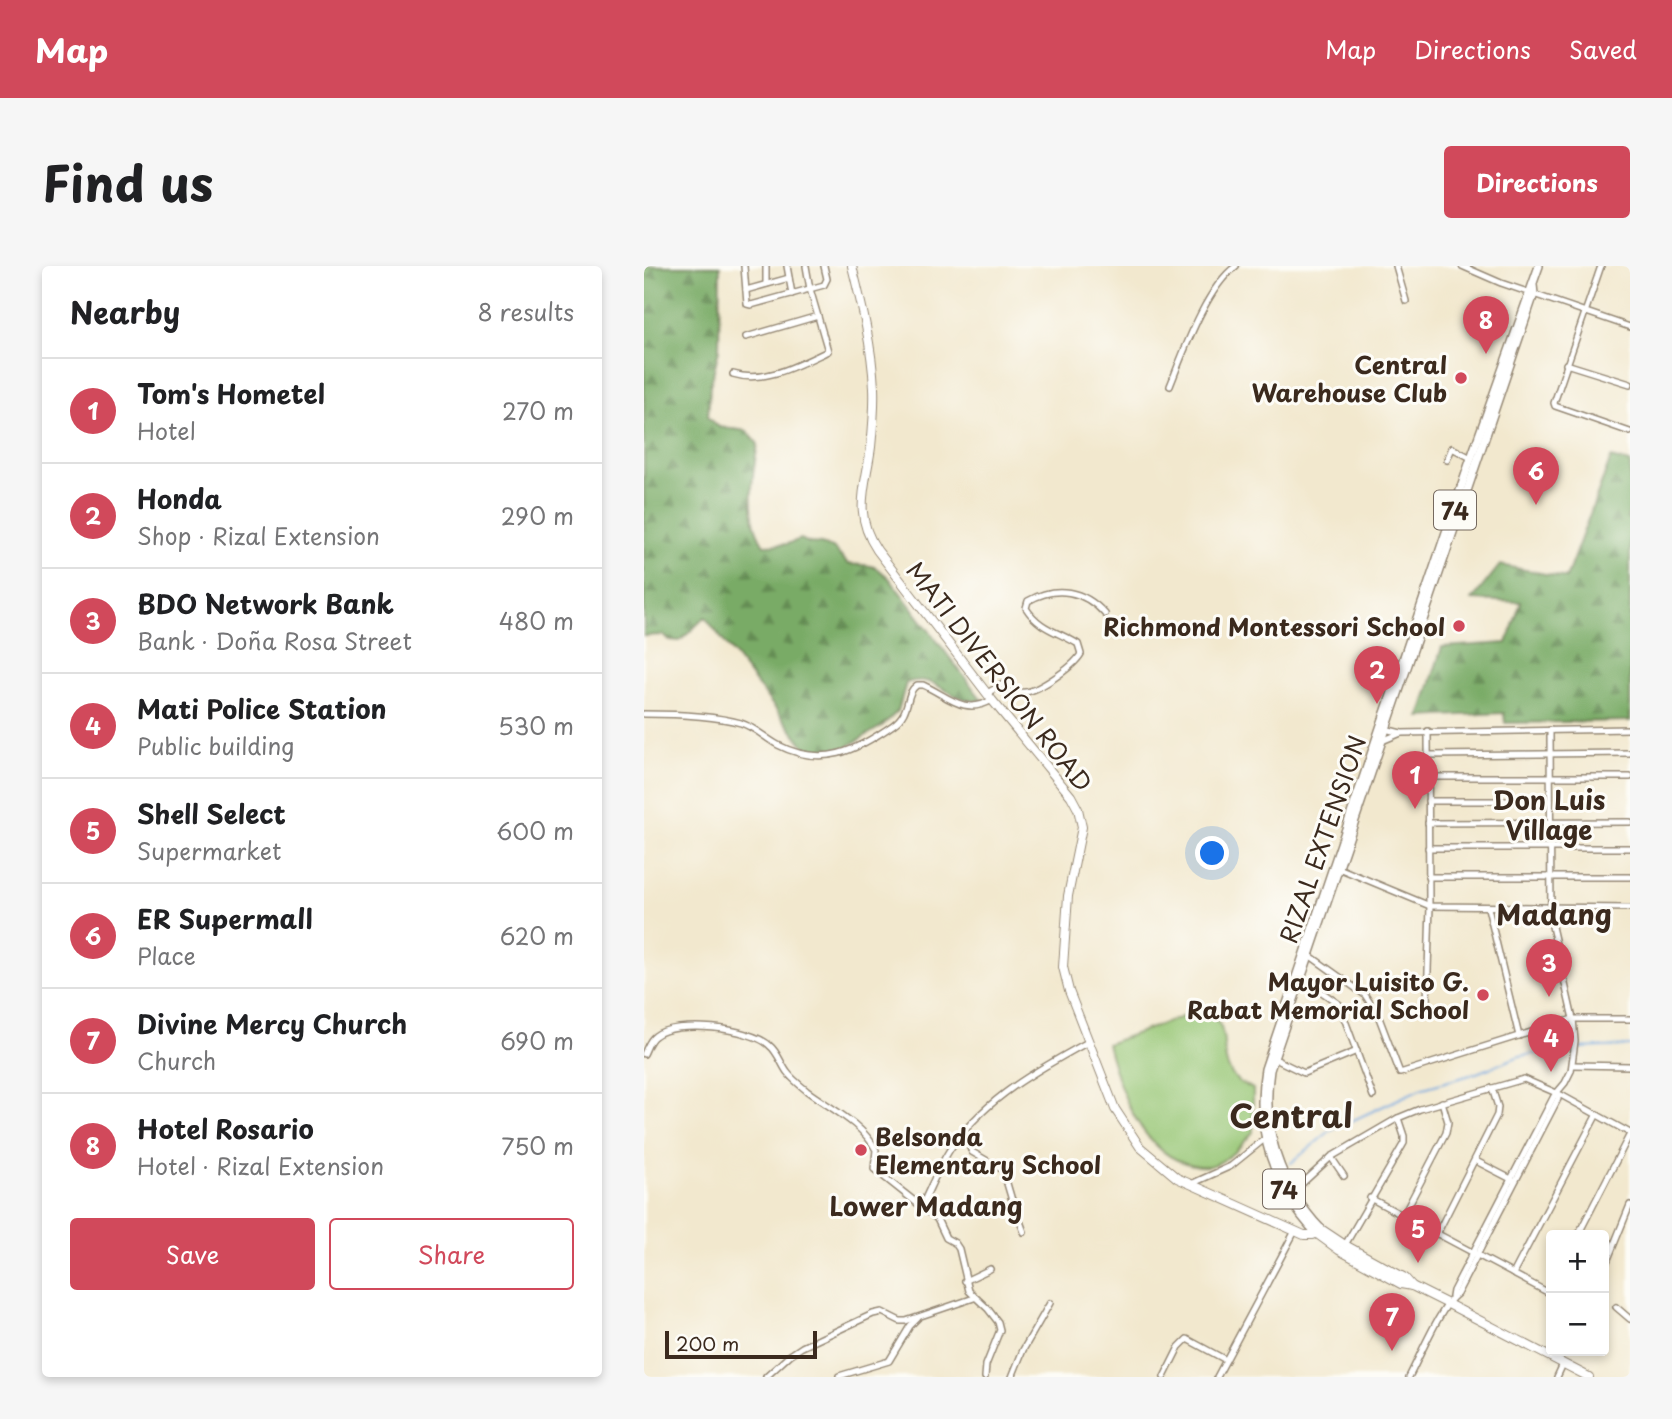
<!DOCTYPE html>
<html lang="en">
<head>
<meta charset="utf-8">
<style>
  :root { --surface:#fff; --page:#f6f6f6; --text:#202124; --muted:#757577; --line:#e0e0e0; --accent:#d1495b }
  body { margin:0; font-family:"Playpen Sans",sans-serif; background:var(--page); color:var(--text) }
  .controls { position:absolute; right:21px; bottom:21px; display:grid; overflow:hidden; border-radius:7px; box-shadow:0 4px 10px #0003 }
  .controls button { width:63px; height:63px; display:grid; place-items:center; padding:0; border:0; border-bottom:2px solid var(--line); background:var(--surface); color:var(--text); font:35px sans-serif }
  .scale { position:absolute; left:21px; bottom:18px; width:152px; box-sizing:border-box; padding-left:7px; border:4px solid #3b2a1e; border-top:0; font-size:19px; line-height:24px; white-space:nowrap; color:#3b2a1e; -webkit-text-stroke:5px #fdfcf7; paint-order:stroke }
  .you { position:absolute; left:569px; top:588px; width:24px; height:24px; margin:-18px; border:5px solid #fff; border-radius:50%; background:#1a73e8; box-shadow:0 0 0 10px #1a73e833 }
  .badge { display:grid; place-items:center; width:46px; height:46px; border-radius:50%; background:var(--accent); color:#fff; font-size:23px; font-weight:700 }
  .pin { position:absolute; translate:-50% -58px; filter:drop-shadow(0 2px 4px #0008) }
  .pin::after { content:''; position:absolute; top:37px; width:24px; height:21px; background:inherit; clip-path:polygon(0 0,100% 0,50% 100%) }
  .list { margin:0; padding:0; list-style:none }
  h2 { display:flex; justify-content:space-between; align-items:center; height:91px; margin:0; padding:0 28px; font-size:30px }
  h2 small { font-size:23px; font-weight:400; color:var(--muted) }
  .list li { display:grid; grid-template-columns:46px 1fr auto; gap:21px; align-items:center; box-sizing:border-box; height:105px; padding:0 28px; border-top:2px solid var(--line) }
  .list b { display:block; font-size:26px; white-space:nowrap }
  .list p { margin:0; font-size:23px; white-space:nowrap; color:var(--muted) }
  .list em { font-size:23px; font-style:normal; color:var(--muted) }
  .actions { display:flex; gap:14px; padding:21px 28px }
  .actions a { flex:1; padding:16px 0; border:2px solid var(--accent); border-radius:7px; text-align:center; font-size:24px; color:var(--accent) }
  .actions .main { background:var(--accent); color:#fff }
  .map { position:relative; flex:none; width:986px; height:1111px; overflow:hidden; border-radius:7px }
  header { display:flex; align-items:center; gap:42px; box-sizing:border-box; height:98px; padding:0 35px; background:var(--accent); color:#fff }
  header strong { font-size:33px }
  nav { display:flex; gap:38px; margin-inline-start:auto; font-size:24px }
  .intro { display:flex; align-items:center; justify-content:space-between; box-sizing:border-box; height:168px; padding:0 42px }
  h1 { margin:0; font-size:49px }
  .button { padding:18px 32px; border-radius:7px; background:var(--accent); color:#fff; font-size:24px; font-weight:700 }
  main { display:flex; gap:42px; padding:0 42px }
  aside { flex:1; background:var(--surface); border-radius:7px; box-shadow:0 4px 10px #0003 }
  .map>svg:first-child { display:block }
</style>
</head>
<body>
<header>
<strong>Map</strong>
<nav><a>Map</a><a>Directions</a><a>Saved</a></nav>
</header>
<div class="intro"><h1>Find us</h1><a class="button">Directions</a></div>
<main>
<aside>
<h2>Nearby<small>8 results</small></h2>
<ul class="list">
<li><span class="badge">1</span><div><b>Tom's Hometel</b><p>Hotel</p></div><em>270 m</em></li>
<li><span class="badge">2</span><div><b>Honda</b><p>Shop · Rizal Extension</p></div><em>290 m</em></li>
<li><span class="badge">3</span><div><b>BDO Network Bank</b><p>Bank · Doña Rosa Street</p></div><em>480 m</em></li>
<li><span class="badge">4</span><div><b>Mati Police Station</b><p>Public building</p></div><em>530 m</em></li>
<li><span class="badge">5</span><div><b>Shell Select</b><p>Supermarket</p></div><em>600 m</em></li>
<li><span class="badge">6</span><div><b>ER Supermall</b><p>Place</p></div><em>620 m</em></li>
<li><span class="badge">7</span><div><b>Divine Mercy Church</b><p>Church</p></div><em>690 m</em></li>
<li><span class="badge">8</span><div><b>Hotel Rosario</b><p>Hotel · Rizal Extension</p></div><em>750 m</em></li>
</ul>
<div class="actions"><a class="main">Save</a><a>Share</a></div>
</aside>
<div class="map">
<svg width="986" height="1111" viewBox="0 0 986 1111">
  <defs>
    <pattern id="forest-firs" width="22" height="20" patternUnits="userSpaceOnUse" patternTransform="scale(1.75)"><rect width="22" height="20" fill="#79ab66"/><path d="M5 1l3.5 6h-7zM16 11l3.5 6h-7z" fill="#648b53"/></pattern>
  </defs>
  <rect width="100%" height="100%" fill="#fdfcf7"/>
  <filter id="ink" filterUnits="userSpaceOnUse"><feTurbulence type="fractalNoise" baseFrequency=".0143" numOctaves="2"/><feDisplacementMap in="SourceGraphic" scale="14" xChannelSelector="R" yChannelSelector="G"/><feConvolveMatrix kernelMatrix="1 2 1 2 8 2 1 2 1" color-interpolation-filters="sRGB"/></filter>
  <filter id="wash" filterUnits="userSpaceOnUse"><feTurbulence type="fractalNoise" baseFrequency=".00686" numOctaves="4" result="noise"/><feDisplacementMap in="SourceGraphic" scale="28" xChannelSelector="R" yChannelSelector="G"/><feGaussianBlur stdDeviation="1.57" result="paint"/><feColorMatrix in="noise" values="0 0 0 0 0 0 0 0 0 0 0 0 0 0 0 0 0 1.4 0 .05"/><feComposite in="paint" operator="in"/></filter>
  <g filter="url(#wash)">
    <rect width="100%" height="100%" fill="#f2e8ce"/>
    <g fill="url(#forest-firs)" stroke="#5a6a42" stroke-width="2">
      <path d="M 0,0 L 76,0 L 75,84 L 66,120 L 64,151 L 75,161 L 103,165 L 114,178 C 108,209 101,252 120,279 L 143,278 L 157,273 L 165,277 L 177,278 L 189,282 L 204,298 C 226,300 227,296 245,312 L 338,434 C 306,440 295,405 262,417 L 254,445 L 238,460 L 201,482 L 174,484 L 161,481 L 61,351 L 36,375 L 26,374 L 18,369 L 0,370 Z"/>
      <polygon points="967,192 986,197 986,243 983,252 986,253 986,455 861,457 860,447 776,451 798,381 863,377 877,336 828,334 856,299 922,312"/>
    </g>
    <path fill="#97c674" stroke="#697849" stroke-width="2" d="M 557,744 C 596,760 567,791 594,815 C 598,818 604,820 609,823 L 609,866 C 598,878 587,892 572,898 C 565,901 558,901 550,899 C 498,891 475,823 463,778 Z"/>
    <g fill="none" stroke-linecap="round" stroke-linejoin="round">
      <g stroke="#6ea4dc" stroke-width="2">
        <polyline points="934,782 986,780"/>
        <polyline points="647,897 686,865 776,823 830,808 876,790 925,783"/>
      </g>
    </g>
  </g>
  <g filter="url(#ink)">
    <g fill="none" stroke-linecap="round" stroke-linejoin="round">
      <g stroke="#968976" stroke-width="8">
        <g id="minor">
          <polyline points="100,0 103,38 107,39 180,19 183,13 180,0"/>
          <polyline points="122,0 122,18"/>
          <polyline points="143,0 148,28"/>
          <polyline points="752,0 762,35"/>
          <polyline points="818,0 857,17 986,61"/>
          <polyline points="957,0 910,137 911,140 986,166"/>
          <polyline points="102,24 145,12"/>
          <polyline points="102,71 174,50"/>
          <polyline points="922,98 986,118"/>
          <path d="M 89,108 C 121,118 156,98 184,85 L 166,23 L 162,0"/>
          <path d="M 526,120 C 540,85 562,22 592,0"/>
          <polyline points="803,194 808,182 827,192"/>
          <path d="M 343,427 L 363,416 C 367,419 371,425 376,426 C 391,429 430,400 437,388 L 434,378 C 415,366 395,363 382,342 L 384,335 C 412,319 440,324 461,348"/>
          <path d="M 0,448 C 30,448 68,449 97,457 C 112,462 121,472 134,479 C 179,502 212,485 249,459 C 268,446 260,428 273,419 L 279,419 C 304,430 320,450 348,434"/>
          <polyline points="741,463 757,467 986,463"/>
          <polyline points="784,465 785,638"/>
          <polyline points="738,475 757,467"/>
          <polyline points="784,489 986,487"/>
          <polyline points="784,511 986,511"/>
          <polyline points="784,535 906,535"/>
          <polyline points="784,557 986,556"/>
          <polyline points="784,582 986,582"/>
          <polyline points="692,601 786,640 986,642"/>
          <polyline points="784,611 986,611"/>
          <polyline points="844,642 875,770"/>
          <polyline points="665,689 721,729 734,749 756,807 929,753 986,753"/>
          <polyline points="656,711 695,738 729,830"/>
          <polyline points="783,737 786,640"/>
          <path d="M 0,788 C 3,782 5,774 11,770 C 32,753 106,762 125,779 C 134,786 137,798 143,806 C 148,813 156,819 163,825 C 186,842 219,858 232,884 L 230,903 L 293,953 L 302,972 L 311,977 L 315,983 L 325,1025 L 344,1043 L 354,1056 L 356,1064 L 342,1099 L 341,1111"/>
          <polyline points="629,792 660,807 713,785"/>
          <polyline points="929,799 986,800"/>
          <polyline points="319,867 328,886 359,904 367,931 380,966"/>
          <polyline points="687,891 700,910"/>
          <polyline points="832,895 869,914"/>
          <polyline points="547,918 587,900 623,871"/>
          <polyline points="649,926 687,891 754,852 776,843 880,813 917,829 986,867"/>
          <polyline points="726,932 907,1028"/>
          <path d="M 277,941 C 287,921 296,897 309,879 C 344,831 393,804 444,776"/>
          <polyline points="759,950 802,867 804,856 798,836"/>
          <polyline points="793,968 853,849 854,841 848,822"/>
          <polyline points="934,969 986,868"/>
          <polyline points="701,979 760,877 760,870 754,852"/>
          <polyline points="960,1003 986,939"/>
          <polyline points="869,1008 953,848"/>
          <polyline points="321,1015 346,1003"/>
          <polyline points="808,1031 809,1025 910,830 921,817 927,805 931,775 929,753 907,656 906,464"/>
          <polyline points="972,1041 986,1053"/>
          <polyline points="195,1110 245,1095 266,1060 274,1052"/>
          <polyline points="122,1111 146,1089 158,1081 229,1048 238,1046 256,1055 262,1055 330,1032"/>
          <polyline points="368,1111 379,1084 406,1037"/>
          <polyline points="520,1111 535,1081 543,1073 582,1094"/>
          <polyline points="573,1111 651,965"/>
          <path d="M 765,1111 C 775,1092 798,1038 813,1028 L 914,833 L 914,828"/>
          <polyline points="913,1111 919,1098"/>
        </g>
      </g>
      <g stroke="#968976" stroke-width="10">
        <g id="major">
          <path d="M 677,963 C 636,920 617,863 626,804 L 890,28 L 889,19"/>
          <path d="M 673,968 C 630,923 610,864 621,803 L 827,192 L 895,0"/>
        </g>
      </g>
      <g stroke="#968976" stroke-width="10">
        <g id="highway">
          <path d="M 208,0 C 218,40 228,80 230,122 C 231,141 229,161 227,181 C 222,220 208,247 233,284 L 348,434 L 427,530 L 434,543 L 438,561 L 424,630 L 419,701 L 425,725 L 471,843 L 496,881 L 533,912 L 660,969 L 669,969 L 677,963 L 701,979 L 761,1012 L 768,1020"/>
          <polyline points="673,968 695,984 757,1018 768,1020 804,1038 945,1111"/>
        </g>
      </g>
      <use href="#minor" stroke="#fff" stroke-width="5"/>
      <use href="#major" stroke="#fff" stroke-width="7"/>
      <use href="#highway" stroke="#fff" stroke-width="8"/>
    </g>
  </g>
  <g fill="#d1495b" stroke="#fdfcf7" stroke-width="2.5">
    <circle cx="817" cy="112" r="7"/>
    <circle cx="815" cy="360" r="7"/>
    <circle cx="839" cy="729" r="7"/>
    <circle cx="217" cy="884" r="7"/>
  </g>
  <g text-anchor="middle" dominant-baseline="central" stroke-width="6" stroke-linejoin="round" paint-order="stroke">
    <g fill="#fdfcf7" stroke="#75695f" stroke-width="2">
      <rect x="790" y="224.5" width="42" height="39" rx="5"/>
      <rect x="619" y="903.5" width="42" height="39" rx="5"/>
    </g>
    <g font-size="23" font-weight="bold" fill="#3b2a1e">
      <text x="811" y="244">74</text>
      <text x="640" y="923">74</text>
    </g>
    <g font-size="24" font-weight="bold" fill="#3b2a1e" stroke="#fdfcf7" text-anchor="end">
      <text x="803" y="98">Central<tspan x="803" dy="28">Warehouse Club</tspan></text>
      <text x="801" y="360">Richmond Montessori School</text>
      <text x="825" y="715">Mayor Luisito G.<tspan x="825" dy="28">Rabat Memorial School</tspan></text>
      <text x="231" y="870" text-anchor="start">Belsonda<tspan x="231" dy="28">Elementary School</tspan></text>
    </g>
    <g font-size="24" fill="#3b2a1e" stroke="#fdfcf7">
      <text transform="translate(356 410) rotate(52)">MATI DIVERSION ROAD</text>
      <text transform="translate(678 573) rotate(-71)">RIZAL EXTENSION</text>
    </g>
    <g font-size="26" font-weight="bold" fill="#3b2a1e" stroke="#fdfcf7">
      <text x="905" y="533">Don Luis<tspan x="905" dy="30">Village</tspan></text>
      <text x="282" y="939">Lower Madang</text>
    </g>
    <g font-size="28" font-weight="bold" fill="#3b2a1e" stroke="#fdfcf7">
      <text x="910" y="647">Madang</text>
    </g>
    <g font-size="32" font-weight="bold" fill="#3b2a1e" stroke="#fdfcf7">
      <text x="647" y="849">Central</text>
    </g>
  </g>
</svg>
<div class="controls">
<button>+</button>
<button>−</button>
</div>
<div class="scale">200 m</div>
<div class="you"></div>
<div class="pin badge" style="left:771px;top:543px">1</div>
<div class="pin badge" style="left:733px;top:438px">2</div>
<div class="pin badge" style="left:905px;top:731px">3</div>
<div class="pin badge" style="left:907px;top:806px">4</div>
<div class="pin badge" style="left:774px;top:997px">5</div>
<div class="pin badge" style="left:892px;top:239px">6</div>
<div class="pin badge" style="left:748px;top:1085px">7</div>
<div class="pin badge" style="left:842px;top:88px">8</div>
</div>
</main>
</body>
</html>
